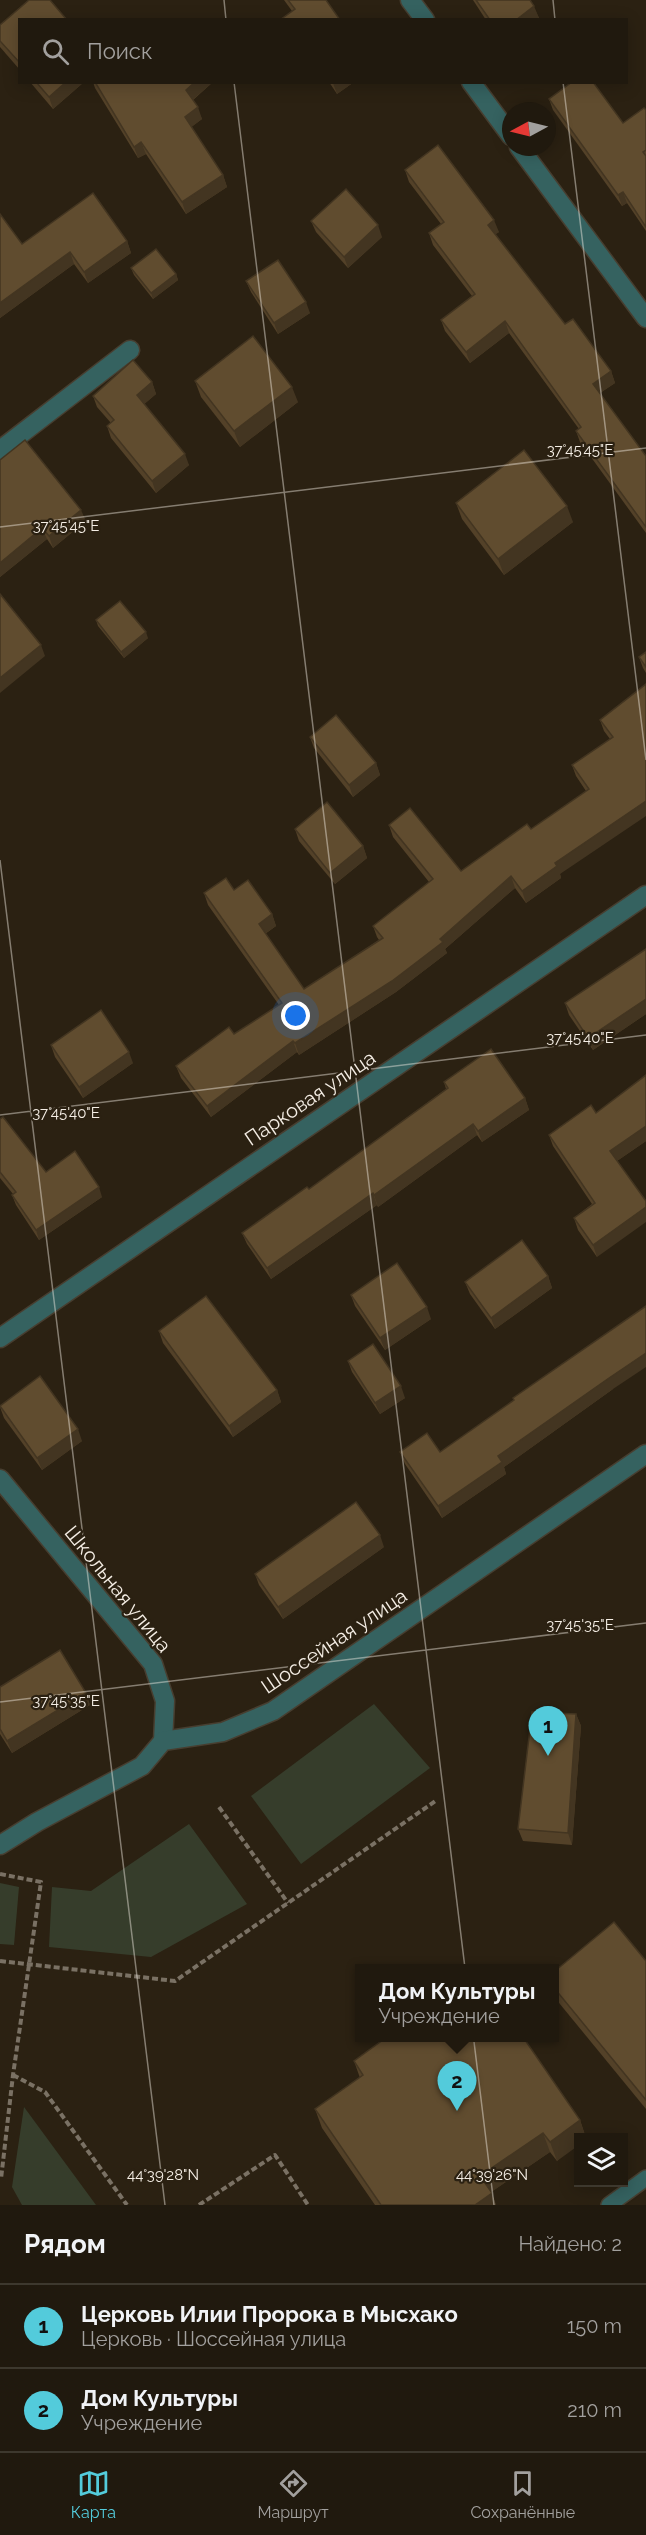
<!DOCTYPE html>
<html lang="ru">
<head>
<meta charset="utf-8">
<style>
  :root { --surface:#20190e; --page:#2d261c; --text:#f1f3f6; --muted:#a2a09e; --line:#3d382e; --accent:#53cbdb }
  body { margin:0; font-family:Raleway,sans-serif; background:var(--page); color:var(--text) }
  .controls { position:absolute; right:18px; bottom:18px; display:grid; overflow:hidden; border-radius:0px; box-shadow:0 3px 15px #0003 }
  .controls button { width:54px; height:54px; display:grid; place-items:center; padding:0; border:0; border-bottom:2px solid var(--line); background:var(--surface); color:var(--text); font:30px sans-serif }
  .compass { position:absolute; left:502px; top:102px; width:54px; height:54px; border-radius:50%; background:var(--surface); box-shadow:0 3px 15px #0003; rotate:263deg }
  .you { position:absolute; left:296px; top:1016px; width:21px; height:21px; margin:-15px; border:4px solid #fff; border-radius:50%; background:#1a73e8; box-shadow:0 0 0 9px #1a73e833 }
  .badge { display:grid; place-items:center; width:39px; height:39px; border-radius:50%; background:var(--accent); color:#111; font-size:20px; font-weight:700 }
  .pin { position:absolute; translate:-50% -50px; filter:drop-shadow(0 2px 3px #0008) }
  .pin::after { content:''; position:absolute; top:32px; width:21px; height:18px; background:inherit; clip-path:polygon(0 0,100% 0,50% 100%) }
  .popup { position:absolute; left:355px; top:1964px; width:204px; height:78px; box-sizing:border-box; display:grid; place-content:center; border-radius:0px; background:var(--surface); filter:drop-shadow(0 2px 4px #0005); font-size:20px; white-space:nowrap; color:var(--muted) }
  .popup b { font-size:22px; color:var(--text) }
  .popup::after { content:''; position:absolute; left:50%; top:100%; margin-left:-12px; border:12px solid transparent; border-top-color:var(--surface) }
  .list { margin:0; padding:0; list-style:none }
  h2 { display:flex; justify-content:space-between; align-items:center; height:78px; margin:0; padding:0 24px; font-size:26px }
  h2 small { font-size:20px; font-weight:400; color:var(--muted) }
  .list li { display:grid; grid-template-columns:39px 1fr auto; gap:18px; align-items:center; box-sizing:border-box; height:84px; padding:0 24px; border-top:2px solid var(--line) }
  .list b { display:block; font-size:22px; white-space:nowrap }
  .list p { margin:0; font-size:20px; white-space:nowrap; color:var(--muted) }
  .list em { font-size:20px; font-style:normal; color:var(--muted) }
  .icon { flex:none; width:33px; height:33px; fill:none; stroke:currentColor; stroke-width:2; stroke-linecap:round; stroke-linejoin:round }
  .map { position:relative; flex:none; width:646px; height:2205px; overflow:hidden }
  .search { position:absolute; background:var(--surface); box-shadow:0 3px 15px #0003; left:18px; right:18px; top:18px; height:66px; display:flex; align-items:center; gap:15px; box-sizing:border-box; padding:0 21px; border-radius:0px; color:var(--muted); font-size:22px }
  .sheet { height:246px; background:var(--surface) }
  nav { display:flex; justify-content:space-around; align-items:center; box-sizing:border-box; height:84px; border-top:2px solid var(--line); background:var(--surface); font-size:16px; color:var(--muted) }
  nav a { display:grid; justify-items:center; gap:3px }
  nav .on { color:var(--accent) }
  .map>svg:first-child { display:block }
</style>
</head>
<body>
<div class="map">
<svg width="646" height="2205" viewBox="0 0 646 2205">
  <rect width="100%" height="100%" fill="#2b2112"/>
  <g fill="#363d2b">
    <polygon points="374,1704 430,1768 301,1864 251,1796"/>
    <polygon points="189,1824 247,1904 151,1957 49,1947 52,1887 91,1891"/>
    <polygon points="0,1883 19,1887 14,1945 0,1944"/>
    <polygon points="24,2107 96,2205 22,2205 12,2187"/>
  </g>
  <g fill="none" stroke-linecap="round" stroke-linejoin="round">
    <g stroke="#473e30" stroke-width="18">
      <polyline id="lane" points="609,2205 646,2178"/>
    </g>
    <g stroke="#473e30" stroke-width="21">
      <g id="street">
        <polyline points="410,0 425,20"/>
        <polyline points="471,82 511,136"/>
        <polyline points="519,147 646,318"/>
        <polyline points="0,450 130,350"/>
        <polyline points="0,1338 646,895"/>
        <polyline points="0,1479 153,1664 165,1701 163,1741"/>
        <polyline points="0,1845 37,1822 142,1766 163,1741 223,1732 273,1711 646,1454"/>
      </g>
    </g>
    <g stroke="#7a7164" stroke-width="4" stroke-dasharray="6 3" stroke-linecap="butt">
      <polyline points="219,1807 288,1903"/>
      <polyline points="0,1874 41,1882 13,2075 1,2179"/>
      <polyline points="0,1961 175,1981 437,1800"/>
      <polyline points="13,2075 45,2092 127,2205"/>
      <polyline points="199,2205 275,2155 308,2205"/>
    </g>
    <use href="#lane" stroke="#356260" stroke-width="15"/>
    <use href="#street" stroke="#356260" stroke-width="18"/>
  </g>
  <g fill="#534128">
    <polygon points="284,0 326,0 292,11"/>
    <polygon points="473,0 530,0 539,18 537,20 486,20"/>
    <polygon points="20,20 20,70 0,47 0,25"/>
    <polygon points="30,82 84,82 53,109"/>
    <polygon points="93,82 213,82 193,100 202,119 191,127 223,175 227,187 186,214 146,154 138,158 95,88"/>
    <polygon points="329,82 354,82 337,94"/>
    <polygon points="549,99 623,123 646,110 646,231 627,203 622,206 553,110"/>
    <polygon points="405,170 499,232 495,234 565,324 611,371 615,383 600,393 646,456 646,533 580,442 576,431 579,429 509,333 470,363 445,331 441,320 472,296 433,245 429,233 441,224 409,182"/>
    <polygon points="0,214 22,244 127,241 131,253 88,283 74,264 0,318"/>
    <polygon points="311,221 382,237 348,268 316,232"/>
    <polygon points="131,268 176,274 178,280 153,299 134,275"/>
    <polygon points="246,281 310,313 278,334 251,292"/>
    <polygon points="195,381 298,402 240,447 201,397"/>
    <polygon points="152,382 156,394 144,404 189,465 156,493 111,438 107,426 111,423 97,407 93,396"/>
    <polygon points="0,460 86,521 53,548 47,539 0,577"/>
    <polygon points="456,503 573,522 504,575 462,519"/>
    <polygon points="96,620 148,638 124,658 98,626"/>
    <polygon points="646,652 646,673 643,668 639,657"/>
    <polygon points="646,684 560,874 561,878 526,903 515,888 445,949 447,953 396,992 299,1055 297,1052 211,1117 181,1078 176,1066 234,1034 279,1005 208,905 204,893 234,890 272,914 276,926 265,934 304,989 379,940 377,937 373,926 429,882 393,837 389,825 461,871 531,829 586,791 576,776 572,765 610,739 604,731 600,720"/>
    <polygon points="310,737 376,763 380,775 353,797 314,748"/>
    <polygon points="295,829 363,846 367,858 335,884 299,841"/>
    <polygon points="646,949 646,1014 593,1050 569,1015 565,1003"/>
    <polygon points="51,1045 133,1063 83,1098 55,1057"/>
    <polygon points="646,1075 646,1141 617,1161 597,1257 578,1230 574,1218 592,1204 553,1146 549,1135 596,1113"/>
    <polygon points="444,1082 525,1098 529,1110 482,1142 477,1135 378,1207 377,1205 271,1279 247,1244 242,1233 309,1189 446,1089"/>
    <polygon points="0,1119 46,1172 102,1197 39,1240 16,1205 12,1195 13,1194 0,1178"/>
    <polygon points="548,1276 552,1288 495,1329 470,1294 465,1282"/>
    <polygon points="351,1295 431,1319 385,1350 355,1306"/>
    <polygon points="159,1331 277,1390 281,1402 233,1437 163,1343"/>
    <polygon points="348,1361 405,1398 380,1414 352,1372"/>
    <polygon points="613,1389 504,1467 506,1474 442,1518 405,1464 400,1452 440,1452 514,1401 513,1398"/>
    <polygon points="0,1407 82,1441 42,1470 4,1418"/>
    <polygon points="384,1547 283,1619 259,1585 255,1574"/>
    <polygon points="0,1687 86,1693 90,1705 12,1753 0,1734"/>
    <polygon points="576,1714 581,1726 572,1845 523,1841 518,1829"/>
    <polygon points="646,1961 646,2109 555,1998 555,1989"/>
    <polygon points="354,2061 580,2120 586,2138 579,2138 557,2161 550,2152 491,2192 496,2205 375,2205 322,2128 315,2109 360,2078"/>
  </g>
  <g fill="#433521">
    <polygon points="534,6 539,18 537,20 516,20"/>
    <polygon points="66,82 84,82 53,109 49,97"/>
    <polygon points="195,82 213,82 190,102 186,90"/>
    <polygon points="335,82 354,82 337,94 333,83"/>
    <polygon points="198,107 202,119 189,129 185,117"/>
    <polygon points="141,142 146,154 138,158 134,147"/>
    <polygon points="223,175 227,187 186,214 182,202"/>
    <polygon points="623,192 627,203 622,206 618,195"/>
    <polygon points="494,220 499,232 492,237 488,225"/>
    <polygon points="378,225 382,237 348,268 344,257"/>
    <polygon points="127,241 131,253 88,283 84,272"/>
    <polygon points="70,252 74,264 0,318 0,303"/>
    <polygon points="176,274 178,280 153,299 151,293"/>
    <polygon points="306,302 310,313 278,334 274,323"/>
    <polygon points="505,321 509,333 470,363 466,352"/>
    <polygon points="611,371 615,383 597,395 593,384"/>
    <polygon points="152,382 156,394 141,407 137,395"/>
    <polygon points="292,387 298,402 240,447 234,431"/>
    <polygon points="185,454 189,465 156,493 152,481"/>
    <polygon points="567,506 573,522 504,575 498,559"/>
    <polygon points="81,510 86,521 53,548 49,536"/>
    <polygon points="42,528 47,539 0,577 0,563"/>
    <polygon points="146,632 148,638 124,658 121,652"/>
    <polygon points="41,645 45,656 0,693 0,678"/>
    <polygon points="376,763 380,775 353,797 349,785"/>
    <polygon points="646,801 646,816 560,874 561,878 526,903 522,891 555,863"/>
    <polygon points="363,846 367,858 335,884 330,873"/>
    <polygon points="511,876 515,888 445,949 447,953 396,992 299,1055 295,1043 440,939"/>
    <polygon points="272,914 276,926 263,935 259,924"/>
    <polygon points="646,999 646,1014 593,1050 588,1038"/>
    <polygon points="293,1041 297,1052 211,1117 207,1106"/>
    <polygon points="129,1052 133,1063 83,1098 79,1087"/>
    <polygon points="525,1098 529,1110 482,1142 478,1131"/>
    <polygon points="473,1124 477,1135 378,1207 374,1195"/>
    <polygon points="646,1126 646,1141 614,1163 610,1151"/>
    <polygon points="99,1187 102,1197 39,1240 36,1230"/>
    <polygon points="373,1193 377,1205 271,1279 267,1268"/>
    <polygon points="646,1207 646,1222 597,1257 593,1245"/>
    <polygon points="548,1276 552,1288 495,1329 491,1318"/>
    <polygon points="427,1307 431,1319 385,1350 380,1338"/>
    <polygon points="646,1353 646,1367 613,1389 504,1467 506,1474 442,1518 438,1506 498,1456 609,1378"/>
    <polygon points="401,1386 405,1398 380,1414 375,1403"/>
    <polygon points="277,1390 281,1402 233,1437 229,1426"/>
    <polygon points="78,1429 82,1441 42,1470 37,1458"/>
    <polygon points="380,1535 384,1547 283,1619 278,1607"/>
    <polygon points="86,1693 90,1705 12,1753 7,1741"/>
    <polygon points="576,1714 581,1726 572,1845 568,1833"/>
    <polygon points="580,2120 586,2138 579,2138 579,2145 557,2161 550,2142"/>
    <polygon points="543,2133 550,2152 487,2195 480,2176"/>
    <polygon points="492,2193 496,2205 475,2205"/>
  </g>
  <g fill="#604c2f" stroke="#433521" stroke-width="1.5">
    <polygon points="29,0 50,0 67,20 20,20 20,63 0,41 0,25"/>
    <polygon points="288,0 326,0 340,20 280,20 295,9"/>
    <polygon points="476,0 530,0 534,6 516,20 490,20"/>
    <polygon points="36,82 66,82 49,97"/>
    <polygon points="95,82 195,82 186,90 198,107 185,117 223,175 182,202 141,142 134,147"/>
    <polygon points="572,82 593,82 623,123 644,108 646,110 646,150 643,152 646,156 646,227 623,192 618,195 549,99"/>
    <polygon points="438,145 494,220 488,225 565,324 573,319 611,371 593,384 646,456 646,527 576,431 581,427 505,321 466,352 441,320 475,294 429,233 444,222 405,170"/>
    <polygon points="346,189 378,225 344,257 311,221"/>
    <polygon points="93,193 127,241 84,272 70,252 0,303 0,214 22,244"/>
    <polygon points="156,249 176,274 151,293 131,268"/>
    <polygon points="278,260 306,302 274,323 246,281"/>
    <polygon points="253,336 292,387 234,431 195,381"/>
    <polygon points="133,360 152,382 137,395 185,454 152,481 107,426 114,420 93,396"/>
    <polygon points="25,440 81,510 49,536 42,528 0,563 0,460"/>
    <polygon points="524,450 567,506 498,559 456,503"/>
    <polygon points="0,594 41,645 0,678"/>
    <polygon points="120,601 146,632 121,652 96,620"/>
    <polygon points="646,652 646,667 639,657"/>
    <polygon points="646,684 646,801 555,863 557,866 522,891 511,876 440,939 443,942 392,981 295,1043 293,1041 207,1106 176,1066 229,1027 234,1034 282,1003 204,893 226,878 234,890 248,880 272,914 259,924 304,989 383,938 373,926 433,879 389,825 410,808 461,871 527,824 531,829 589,789 572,765 613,737 600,720"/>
    <polygon points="336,715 376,763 349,785 310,737"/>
    <polygon points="327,802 363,846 330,873 295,829"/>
    <polygon points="646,949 646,999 588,1038 565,1003"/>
    <polygon points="101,1010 129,1052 79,1087 51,1045"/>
    <polygon points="491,1049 525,1098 478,1131 473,1124 374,1195 373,1193 267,1268 242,1233 307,1187 309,1189 448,1088 444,1082"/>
    <polygon points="646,1075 646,1126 610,1151 646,1201 646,1207 593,1245 574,1218 595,1203 549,1135 591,1105 596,1113"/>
    <polygon points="3,1117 46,1172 75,1151 99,1187 36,1230 12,1195 16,1192 0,1172 0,1119"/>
    <polygon points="522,1240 548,1276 491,1318 465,1282"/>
    <polygon points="397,1263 427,1307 380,1338 351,1295"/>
    <polygon points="206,1296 277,1390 229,1426 159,1331"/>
    <polygon points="646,1306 646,1353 609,1378 498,1456 502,1462 438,1506 400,1452 427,1433 440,1452 514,1400 513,1398"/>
    <polygon points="373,1344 401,1386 375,1403 348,1361"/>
    <polygon points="40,1376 78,1429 37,1458 0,1406"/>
    <polygon points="356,1502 380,1535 278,1607 255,1574"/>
    <polygon points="60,1650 86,1693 7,1741 0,1729 0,1687"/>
    <polygon points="532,1712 576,1714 568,1833 518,1829"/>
    <polygon points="614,1922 646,1961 646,2100 555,1989 555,1971"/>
    <polygon points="387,2037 523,2037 580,2120 550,2142 543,2133 480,2176 492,2193 475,2205 381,2205 315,2109 363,2075 354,2061"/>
  </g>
  <path fill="none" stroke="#f5eee5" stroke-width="1.5" stroke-opacity="0.45" d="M 224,0 L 226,20M 553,0 L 555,20M 234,82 L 494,2205M 563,82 L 646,760M 0,527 L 646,448M 0,860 L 165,2205M 0,1115 L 646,1035M 0,1702 L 646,1623"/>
  <g text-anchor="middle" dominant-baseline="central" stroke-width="4.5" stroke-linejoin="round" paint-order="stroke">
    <g font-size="20" fill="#f5eee5" stroke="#2b2112">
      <text transform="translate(310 1098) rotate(-34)">Парковая улица</text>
      <text transform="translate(118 1589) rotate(51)">Школьная улица</text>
      <text transform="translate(334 1641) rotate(-34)">Шоссейная улица</text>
    </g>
  </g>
  <g font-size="15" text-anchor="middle" fill="#f5eee5" stroke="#2b2112" stroke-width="4.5" stroke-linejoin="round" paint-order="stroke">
    <text x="580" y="455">37°45'45"E</text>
    <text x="66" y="531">37°45'45"E</text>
    <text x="580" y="1043">37°45'40"E</text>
    <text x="66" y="1118">37°45'40"E</text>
    <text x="580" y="1630">37°45'35"E</text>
    <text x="66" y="1706">37°45'35"E</text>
    <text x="163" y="2180">44°39'28"N</text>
    <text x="492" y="2180">44°39'26"N</text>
  </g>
</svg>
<div class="controls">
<button><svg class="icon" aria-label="layers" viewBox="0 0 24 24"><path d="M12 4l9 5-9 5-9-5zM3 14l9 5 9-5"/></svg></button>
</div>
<svg class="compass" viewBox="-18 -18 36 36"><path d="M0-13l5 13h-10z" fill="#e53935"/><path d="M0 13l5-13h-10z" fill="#a2a09e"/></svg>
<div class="you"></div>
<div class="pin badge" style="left:548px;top:1756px">1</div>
<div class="pin badge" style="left:457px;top:2111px">2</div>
<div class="popup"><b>Дом Культуры</b>Учреждение</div>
<div class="search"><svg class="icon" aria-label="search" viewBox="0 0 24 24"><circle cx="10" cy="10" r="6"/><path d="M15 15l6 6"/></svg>Поиск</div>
</div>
<section class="sheet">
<h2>Рядом<small>Найдено: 2</small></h2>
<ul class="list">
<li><span class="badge">1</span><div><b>Церковь Илии Пророка в Мысхако</b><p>Церковь · Шоссейная улица</p></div><em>150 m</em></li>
<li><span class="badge">2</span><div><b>Дом Культуры</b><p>Учреждение</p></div><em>210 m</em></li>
</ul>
</section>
<nav>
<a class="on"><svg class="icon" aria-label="map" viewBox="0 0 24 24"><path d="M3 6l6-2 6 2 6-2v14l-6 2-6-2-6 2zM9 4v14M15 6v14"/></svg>Карта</a>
<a><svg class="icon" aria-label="directions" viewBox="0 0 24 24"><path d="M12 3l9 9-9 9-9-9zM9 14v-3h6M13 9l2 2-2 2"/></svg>Маршрут</a>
<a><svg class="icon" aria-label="saved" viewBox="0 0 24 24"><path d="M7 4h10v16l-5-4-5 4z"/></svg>Сохранённые</a>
</nav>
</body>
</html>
